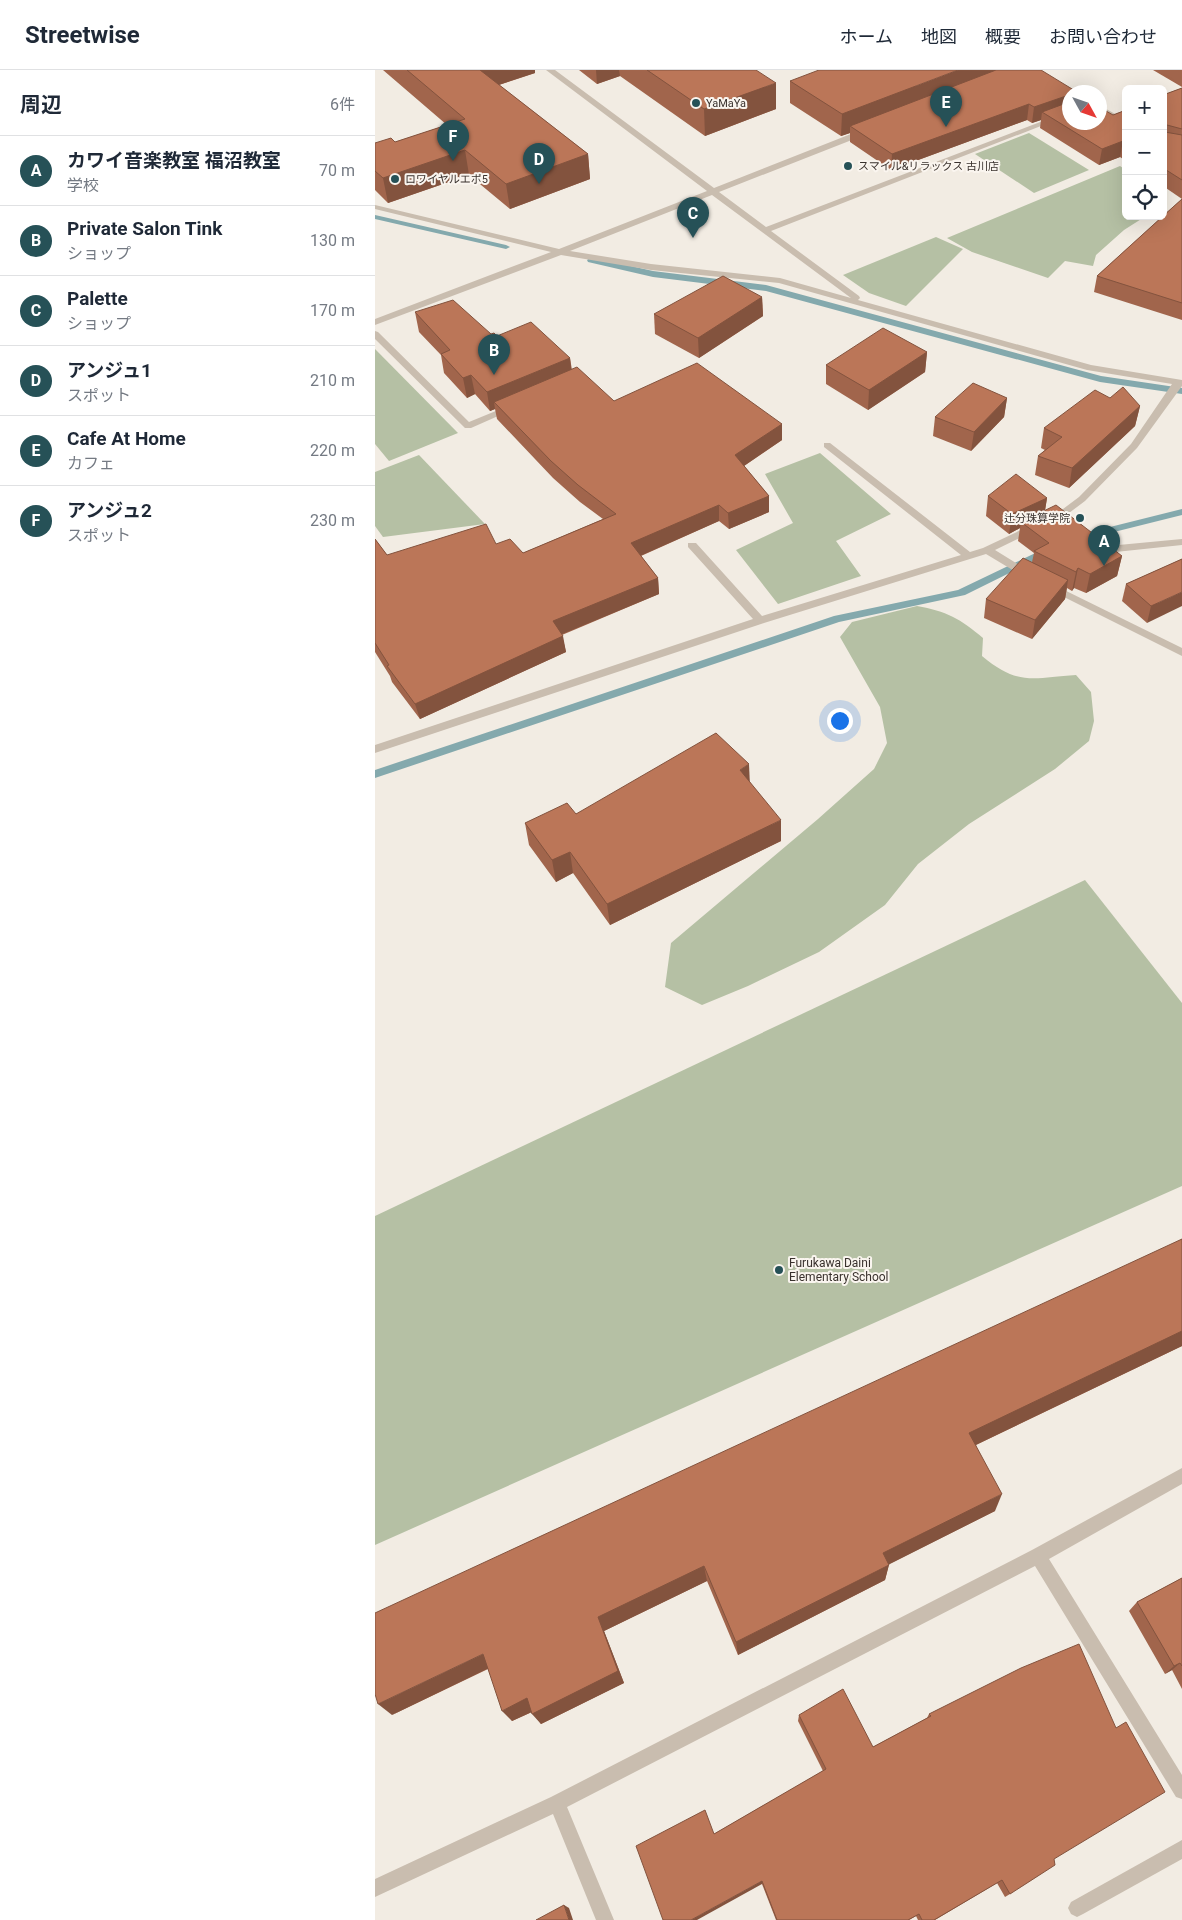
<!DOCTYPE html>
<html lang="ja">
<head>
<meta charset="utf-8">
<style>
  :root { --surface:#fff; --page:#f2f2f3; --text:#1f2937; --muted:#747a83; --line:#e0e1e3; --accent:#265157 }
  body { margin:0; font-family:Roboto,"Noto Sans JP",sans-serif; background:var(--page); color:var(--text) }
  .controls { position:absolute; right:15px; top:15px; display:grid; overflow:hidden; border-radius:8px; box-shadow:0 5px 20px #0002 }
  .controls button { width:45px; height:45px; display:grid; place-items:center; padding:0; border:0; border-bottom:1px solid var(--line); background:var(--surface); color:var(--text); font:25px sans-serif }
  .compass { position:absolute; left:687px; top:15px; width:45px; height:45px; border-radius:50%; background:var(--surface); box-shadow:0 5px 20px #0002; rotate:130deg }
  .you { position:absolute; left:464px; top:650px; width:18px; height:18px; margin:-12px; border:4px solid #fff; border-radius:50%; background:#1a73e8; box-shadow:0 0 0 8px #1a73e833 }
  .badge { display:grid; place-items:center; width:32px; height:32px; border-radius:50%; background:var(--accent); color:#fff; font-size:16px; font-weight:700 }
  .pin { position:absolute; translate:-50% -41px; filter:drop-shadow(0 1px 2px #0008) }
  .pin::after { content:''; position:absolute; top:26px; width:18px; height:15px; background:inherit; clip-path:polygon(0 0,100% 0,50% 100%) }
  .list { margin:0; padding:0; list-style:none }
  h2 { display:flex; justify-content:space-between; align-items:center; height:65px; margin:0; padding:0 20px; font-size:21px }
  h2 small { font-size:16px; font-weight:400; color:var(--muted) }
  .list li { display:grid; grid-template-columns:32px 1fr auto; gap:15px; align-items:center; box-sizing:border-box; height:70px; padding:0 20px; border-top:1px solid var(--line) }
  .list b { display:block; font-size:19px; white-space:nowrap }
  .list p { margin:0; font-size:16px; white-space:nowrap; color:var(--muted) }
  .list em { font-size:16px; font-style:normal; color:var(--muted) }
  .icon { flex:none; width:28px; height:28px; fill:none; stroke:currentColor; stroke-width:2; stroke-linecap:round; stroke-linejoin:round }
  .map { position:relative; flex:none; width:807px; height:1850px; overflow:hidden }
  header { display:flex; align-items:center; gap:30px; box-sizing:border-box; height:70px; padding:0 25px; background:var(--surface); border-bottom:1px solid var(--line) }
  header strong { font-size:24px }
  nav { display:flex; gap:28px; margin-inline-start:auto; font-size:18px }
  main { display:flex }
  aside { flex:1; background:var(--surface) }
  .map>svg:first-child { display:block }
</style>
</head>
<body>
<header>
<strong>Streetwise</strong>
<nav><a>ホーム</a><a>地図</a><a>概要</a><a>お問い合わせ</a></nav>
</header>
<main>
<aside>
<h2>周辺<small>6件</small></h2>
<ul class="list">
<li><span class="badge">A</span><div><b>カワイ音楽教室 福沼教室</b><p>学校</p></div><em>70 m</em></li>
<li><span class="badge">B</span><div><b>Private Salon Tink</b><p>ショップ</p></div><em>130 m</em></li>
<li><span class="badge">C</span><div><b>Palette</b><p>ショップ</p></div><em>170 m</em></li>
<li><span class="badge">D</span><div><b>アンジュ1</b><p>スポット</p></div><em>210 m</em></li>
<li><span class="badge">E</span><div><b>Cafe At Home</b><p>カフェ</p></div><em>220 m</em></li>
<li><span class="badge">F</span><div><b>アンジュ2</b><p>スポット</p></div><em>230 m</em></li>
</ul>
</aside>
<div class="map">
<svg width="807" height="1850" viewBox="0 0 807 1850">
  <rect width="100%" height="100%" fill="#f2ece3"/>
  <g fill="#b5c0a4">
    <polygon points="654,63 714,100 659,123 600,84"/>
    <polygon points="745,96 751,100 751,146 771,146 749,160 721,185 718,196 690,191 673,208 597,182 572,168"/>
    <polygon points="561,167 588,179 531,236 494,223 468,205"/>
    <polygon points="0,279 83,363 14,391 0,374"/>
    <polygon points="445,383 516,444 461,471 486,506 403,534 361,480 418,453 390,404"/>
    <polygon points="44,385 110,454 8,467 0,456 0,402"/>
    <path d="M 542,536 C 571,541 586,549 608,568 L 607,586 C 643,616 657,608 701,605 L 716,622 L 719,651 L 714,671 L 680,699 L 594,754 L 543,794 L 510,835 L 444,882 L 373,916 L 327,935 L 290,917 L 296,873 L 443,749 L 499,699 L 512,673 L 505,637 L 465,567 L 477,552 Z"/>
    <polygon points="710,810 807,933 807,1116 0,1475 0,1146"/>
  </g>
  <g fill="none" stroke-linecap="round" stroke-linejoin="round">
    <g fill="#84a9ad" fill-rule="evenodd">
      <polygon points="0,145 131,175 135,177 131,179 0,149"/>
      <polygon points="216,187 278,201 391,215 726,306 807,318 807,324 725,312 391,221 278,207 213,192 212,190"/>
      <polygon points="807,439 807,445 703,471 698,468 703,465"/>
      <polygon points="673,477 677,478 677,482 590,525 464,552 0,708 0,700 459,546 583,520"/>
    </g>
    <g fill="#c9bdaf" fill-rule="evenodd">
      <path d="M 171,0 L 180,0 L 339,118 L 486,60 L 492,60 L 492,64 L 344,122 L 391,157 L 694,41 L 694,45 L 396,161 L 484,226 L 485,228 L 483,230 L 716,295 L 807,310 L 807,316 L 762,378 L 710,431 L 690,446 L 620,480 L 657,503 L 657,507 L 649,507 L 611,484 L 389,553 L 0,683 L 0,675 L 378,549 L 313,477 L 313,473 L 321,473 L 387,546 L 586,485 L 449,377 L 449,373 L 455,373 L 595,482 L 608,478 L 684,442 L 704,427 L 756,374 L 797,314 L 712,300 L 404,213 L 276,200 L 186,185 L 0,255 L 0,249 L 176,182 L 0,139 L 0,135 L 184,179 L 332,121 ZM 337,125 L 476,228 L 405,208 L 276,194 L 195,181 Z"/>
      <polygon points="724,35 751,50 751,55 724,40"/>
      <polygon points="0,261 3,262 94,352 133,336 136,335 141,338 96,358 90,358 0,269"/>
      <polygon points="807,469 807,475 731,483 719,475 724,472 733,476"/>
      <polygon points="675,513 807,578 807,586 671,518 671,514"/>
      <polygon points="807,1398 807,1414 674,1489 807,1705 807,1729 801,1727 660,1496 192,1737 239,1850 221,1850 178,1744 0,1827 0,1809 176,1727 657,1480"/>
      <polygon points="807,1770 807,1789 708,1844 702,1847 696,1844 693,1838 696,1832"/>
    </g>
  </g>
  <g fill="#a1654c">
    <polygon points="8,0 160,0 160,3 124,15 213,84 215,109 135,139 94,105 13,133 0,120 0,73 20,72 72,55"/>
    <polygon points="204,0 381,0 401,39 330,66 245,6 222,14"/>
    <polygon points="778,0 807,0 807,17"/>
    <polygon points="415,11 694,22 694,52 738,45 751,40 751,91 745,87 724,95 665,58 666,50 657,53 652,50 516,100 475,72 475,63 466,66 415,33"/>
    <polygon points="807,18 807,129 788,116 788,25"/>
    <polygon points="807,129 807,250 719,222 722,206"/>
    <polygon points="387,227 388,246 324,288 280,264 279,244"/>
    <polygon points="40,242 195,288 197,300 239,331 407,354 407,370 369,396 394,426 394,442 354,459 344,451 266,486 283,508 284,524 187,565 191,582 45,649 17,612 15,606 0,582 0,469 12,485 121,474 148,483 228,449 205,432 178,408 122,349 120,339 115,341 100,324 92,328 69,303 66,285 44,262"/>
    <polygon points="552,282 550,302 493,340 451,314 451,295"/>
    <polygon points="632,328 629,347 596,381 558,366 560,347"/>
    <polygon points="735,328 765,336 760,356 694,418 660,405 663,386 670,380 666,378 669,358"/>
    <polygon points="613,426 672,428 670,440 747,486 742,506 711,523 699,518 697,521 692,518 690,529 657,569 609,548 611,529 657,492 659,483 643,471 645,458 634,464 611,446"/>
    <polygon points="807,489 772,553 747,531 751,514"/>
    <polygon points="375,712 406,771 235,855 198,803 181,812 154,775 150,753"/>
    <polygon points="807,1169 807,1276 601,1375 620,1441 514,1494 510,1510 363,1585 332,1511 229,1561 249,1613 166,1654 157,1642 137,1651 113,1599 17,1645"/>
    <polygon points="807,1508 807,1619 797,1600 790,1604 754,1541 762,1532"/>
    <polygon points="554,1644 679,1789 635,1824 630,1827 622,1813 560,1850 543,1850 541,1846 534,1850 401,1850 387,1814 339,1764 448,1701 423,1651 424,1645 498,1677 552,1648"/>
  </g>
  <g fill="#83533e">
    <polygon points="102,0 160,0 160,3 105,21"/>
    <polygon points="221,0 244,0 245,6 222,14"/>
    <polygon points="583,0 638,0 475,56 475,63 466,66 467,44"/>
    <polygon points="401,13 401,39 330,66 329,39"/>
    <polygon points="694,25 694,40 667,42 666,50 657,53 659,37"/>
    <polygon points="654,34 652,50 516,100 517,84"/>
    <polygon points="748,71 745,87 724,95 727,79"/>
    <polygon points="90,80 94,105 13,133 8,108"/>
    <polygon points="213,84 215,109 135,139 131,114"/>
    <polygon points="387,227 388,246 324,288 323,268"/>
    <polygon points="552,282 550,302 493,340 494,320"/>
    <polygon points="195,288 197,307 119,332 120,339 115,341 112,322"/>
    <polygon points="96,305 100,324 92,328 88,308"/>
    <polygon points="632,328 629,347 596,381 599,362"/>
    <polygon points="765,336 760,356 694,418 697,398"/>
    <polygon points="407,354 407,370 360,402 360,385"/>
    <polygon points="394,426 394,442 354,459 353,443"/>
    <polygon points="672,428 669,447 646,452 645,458 634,464 637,444"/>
    <polygon points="344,435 344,451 258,489 256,473"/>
    <polygon points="747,486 742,506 711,523 715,504"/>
    <polygon points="703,498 699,518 697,521 701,502"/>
    <polygon points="283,508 284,524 180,567 178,551"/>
    <polygon points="693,510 690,529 657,569 660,550"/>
    <polygon points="807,522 807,536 772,553 776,536"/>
    <polygon points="188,566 191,582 45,649 40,634"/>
    <polygon points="374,694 375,716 365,700"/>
    <polygon points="406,750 406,771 235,855 232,834"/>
    <polygon points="195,782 198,803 181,812 177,790"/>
    <polygon points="807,1261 807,1276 588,1381 594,1363"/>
    <polygon points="627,1424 620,1441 505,1499 508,1483"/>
    <polygon points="514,1495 510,1510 363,1585 361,1572"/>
    <polygon points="329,1496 332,1511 229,1561 249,1613 166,1654 157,1644 223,1547"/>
    <polygon points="108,1584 118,1596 17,1645 3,1634"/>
    <polygon points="805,1593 797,1600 790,1604 799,1596"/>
    <polygon points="152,1628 161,1640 137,1651 127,1641"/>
    <polygon points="387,1811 387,1814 322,1850 316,1850"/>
    <polygon points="189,1835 194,1838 198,1850 194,1850"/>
  </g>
  <g fill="#bb7658" stroke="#83533e">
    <polygon points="32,0 105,0 213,84 131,114 90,80 8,108 0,101 0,73 16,68 20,72 90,49"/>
    <polygon points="272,0 381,0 401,13 329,39"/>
    <polygon points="444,0 583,0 467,44 415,11"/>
    <polygon points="621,0 666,0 702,22 694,22 694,25 659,37 654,34 517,84 475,56"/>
    <polygon points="807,18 807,59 792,55 789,57 790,62 807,65 807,110 788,98 788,25"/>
    <polygon points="694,32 694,52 724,52 724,37 738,45 751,40 751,73 748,71 727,79 667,42"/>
    <polygon points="807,129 807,233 722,206 788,146"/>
    <polygon points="348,206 387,227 323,268 279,244"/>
    <polygon points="78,230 116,264 119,263 122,266 156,252 195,288 112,322 96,305 88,308 66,284 75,280 40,242"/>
    <polygon points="508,258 552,282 494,320 451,295"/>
    <polygon points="322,293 407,354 360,385 394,426 353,443 344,435 256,473 283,508 178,551 188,566 40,634 12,596 14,595 0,573 0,469 12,485 111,454 121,474 135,469 148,483 241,444 203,415 176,391 119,332 202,297 239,331"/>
    <polygon points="598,313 632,328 599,362 560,347"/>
    <polygon points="748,317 765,336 697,398 663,386 687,367 669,358 720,320 735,328"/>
    <polygon points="641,404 672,428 637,444 613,426"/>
    <polygon points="681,435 747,486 715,504 703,498 701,502 659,481 674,473 646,452"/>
    <polygon points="648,488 693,510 660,550 611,529"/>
    <polygon points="807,489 807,522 776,536 751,514"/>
    <polygon points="341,663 374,694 365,700 406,750 232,834 195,782 177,790 150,753 192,733 201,744"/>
    <polygon points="807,1169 807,1261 594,1363 627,1424 508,1483 514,1495 361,1572 329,1496 223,1547 243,1601 157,1644 152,1628 127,1641 108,1584 3,1634 0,1624 0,1543"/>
    <polygon points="807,1508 807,1596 805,1593 799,1596 762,1532"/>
    <polygon points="704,1574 741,1658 751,1652 790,1722 679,1789 680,1795 635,1824 627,1810 559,1850 547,1850 544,1844 533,1850 402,1850 387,1811 316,1850 288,1850 261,1776 330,1740 339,1764 451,1699 424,1645 468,1619 498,1677 556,1646 554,1644 646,1598"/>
    <polygon points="189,1835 194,1850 161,1850"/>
  </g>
  <g fill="#265157" stroke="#faf5ef" stroke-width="2">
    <circle cx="321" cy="33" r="5"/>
    <circle cx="473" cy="96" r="5"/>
    <circle cx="20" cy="109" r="5"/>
    <circle cx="705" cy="448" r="5"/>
    <circle cx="404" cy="1200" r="5"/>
  </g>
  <g text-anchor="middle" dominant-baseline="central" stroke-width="4" stroke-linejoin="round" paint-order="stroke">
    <g font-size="11" fill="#39312d" stroke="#faf5ef" text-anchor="start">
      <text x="331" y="33">YaMaYa</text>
      <text x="483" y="96">スマイル&amp;リラックス 古川店</text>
      <text x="30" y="109">ロワイヤルエポ5</text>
      <text x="695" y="448" text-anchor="end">辻分珠算学院</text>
    </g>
    <g font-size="12" fill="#39312d" stroke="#faf5ef" text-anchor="start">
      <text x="414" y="1193">Furukawa Daini<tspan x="414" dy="14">Elementary School</tspan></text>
    </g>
  </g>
</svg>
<div class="controls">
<button>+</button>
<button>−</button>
<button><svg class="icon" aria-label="locate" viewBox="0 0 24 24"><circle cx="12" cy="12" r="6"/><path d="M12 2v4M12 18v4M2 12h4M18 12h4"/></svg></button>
</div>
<svg class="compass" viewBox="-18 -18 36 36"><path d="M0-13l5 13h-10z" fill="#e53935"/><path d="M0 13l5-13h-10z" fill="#747a83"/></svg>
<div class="you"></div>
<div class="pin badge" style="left:729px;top:496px">A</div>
<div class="pin badge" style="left:119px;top:305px">B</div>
<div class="pin badge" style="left:318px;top:168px">C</div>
<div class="pin badge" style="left:164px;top:114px">D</div>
<div class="pin badge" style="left:571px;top:57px">E</div>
<div class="pin badge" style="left:78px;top:91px">F</div>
</div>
</main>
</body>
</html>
